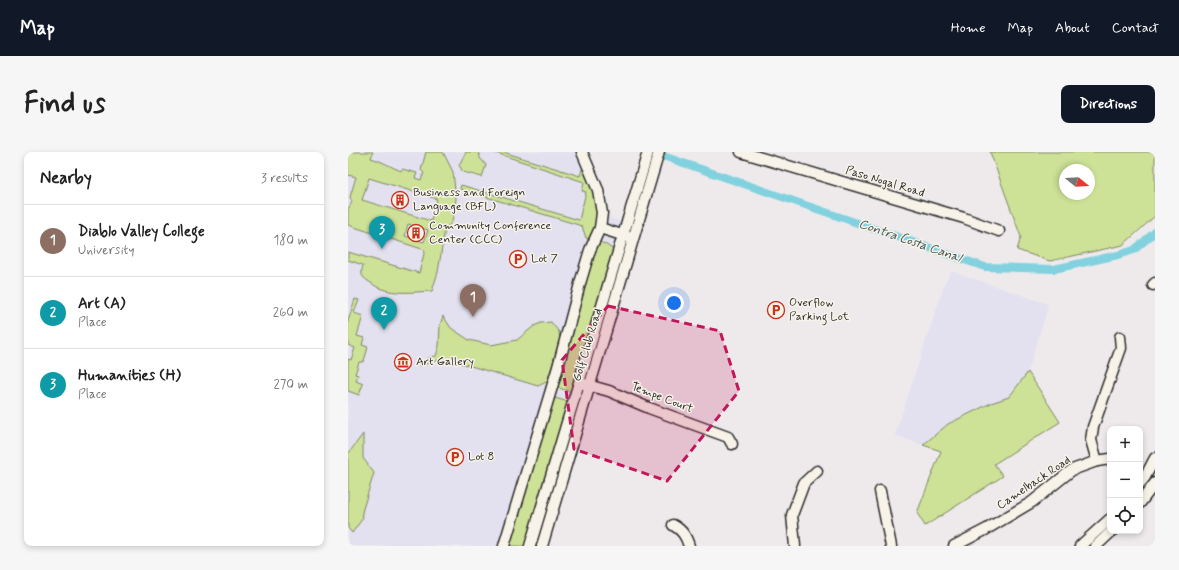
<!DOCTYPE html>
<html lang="en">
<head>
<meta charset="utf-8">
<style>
  :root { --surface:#fff; --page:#f6f6f6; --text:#222; --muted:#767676; --line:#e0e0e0; --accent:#111827 }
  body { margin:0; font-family:Mynerve,sans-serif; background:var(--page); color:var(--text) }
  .controls { position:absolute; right:12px; bottom:12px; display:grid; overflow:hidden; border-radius:8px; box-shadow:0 2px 6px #0003 }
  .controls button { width:36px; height:36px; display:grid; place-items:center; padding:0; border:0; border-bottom:1px solid var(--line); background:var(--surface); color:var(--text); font:20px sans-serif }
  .compass { position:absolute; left:711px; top:12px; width:36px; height:36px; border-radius:50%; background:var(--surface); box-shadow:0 2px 6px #0003; rotate:108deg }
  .you { position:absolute; left:326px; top:151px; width:14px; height:14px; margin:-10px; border:3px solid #fff; border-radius:50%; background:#1a73e8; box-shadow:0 0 0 6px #1a73e833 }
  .badge { display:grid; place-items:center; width:26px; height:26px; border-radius:50%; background:var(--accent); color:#fff; font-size:13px; font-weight:700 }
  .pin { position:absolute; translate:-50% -33px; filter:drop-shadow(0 1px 2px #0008) }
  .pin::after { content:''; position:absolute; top:21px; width:14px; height:12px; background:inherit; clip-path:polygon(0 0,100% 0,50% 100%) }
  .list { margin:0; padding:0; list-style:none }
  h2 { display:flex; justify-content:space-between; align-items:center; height:52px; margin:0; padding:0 16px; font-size:17px }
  h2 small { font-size:13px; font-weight:400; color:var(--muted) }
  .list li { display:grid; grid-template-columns:26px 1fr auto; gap:12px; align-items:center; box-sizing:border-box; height:72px; padding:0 16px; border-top:1px solid var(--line) }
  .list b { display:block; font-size:15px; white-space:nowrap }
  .list p { margin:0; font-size:13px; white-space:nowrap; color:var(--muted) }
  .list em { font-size:13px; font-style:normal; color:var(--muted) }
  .icon { flex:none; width:22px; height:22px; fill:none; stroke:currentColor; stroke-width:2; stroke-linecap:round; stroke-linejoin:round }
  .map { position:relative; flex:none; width:807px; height:394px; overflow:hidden; border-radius:8px }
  header { display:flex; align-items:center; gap:24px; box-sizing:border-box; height:56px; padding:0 20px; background:var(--accent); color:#fff }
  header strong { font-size:19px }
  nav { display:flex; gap:22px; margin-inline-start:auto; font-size:14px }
  .intro { display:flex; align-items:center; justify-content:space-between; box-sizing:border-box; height:96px; padding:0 24px }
  h1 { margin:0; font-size:28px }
  .button { padding:10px 18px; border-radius:8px; background:var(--accent); color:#fff; font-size:14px; font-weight:700 }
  main { display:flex; gap:24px; padding:0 24px }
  aside { flex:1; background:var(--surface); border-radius:8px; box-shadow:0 2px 6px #0003 }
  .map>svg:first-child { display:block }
</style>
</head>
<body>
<header>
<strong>Map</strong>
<nav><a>Home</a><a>Map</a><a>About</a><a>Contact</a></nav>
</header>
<div class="intro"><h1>Find us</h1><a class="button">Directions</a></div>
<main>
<aside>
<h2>Nearby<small>3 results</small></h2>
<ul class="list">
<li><span class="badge" style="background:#8d6e63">1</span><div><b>Diablo Valley College</b><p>University</p></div><em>180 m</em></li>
<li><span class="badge" style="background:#0f9aa8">2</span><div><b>Art (A)</b><p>Place</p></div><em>260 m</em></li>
<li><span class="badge" style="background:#0f9aa8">3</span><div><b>Humanities (H)</b><p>Place</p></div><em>270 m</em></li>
</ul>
</aside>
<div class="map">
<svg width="807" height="394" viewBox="0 0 807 394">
  <rect width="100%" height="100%" fill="#eeeaec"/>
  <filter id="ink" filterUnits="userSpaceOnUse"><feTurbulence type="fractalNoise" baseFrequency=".025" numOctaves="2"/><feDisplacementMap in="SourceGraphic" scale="8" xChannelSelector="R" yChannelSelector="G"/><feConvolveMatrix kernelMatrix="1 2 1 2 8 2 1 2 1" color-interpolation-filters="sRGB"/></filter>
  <g filter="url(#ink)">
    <g fill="#e3e0f0">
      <polygon points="0,0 234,0 254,61 278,73 182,394 0,394"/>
      <polygon points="603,119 700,152 698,161 680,220 661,245 643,251 600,272 575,293 547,283 597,131"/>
    </g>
    <g fill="#cde297" stroke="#7c8661" fill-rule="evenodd">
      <path d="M 0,0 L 25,0 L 23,6 C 34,9 43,15 53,19 L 54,17 L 69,21 L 67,26 L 73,28 L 76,21 L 73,18 L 78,0 L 95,0 L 105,20 L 108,47 L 104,70 L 97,77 L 90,120 L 84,139 C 63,140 40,144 23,131 C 14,125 12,124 15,113 L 0,108 L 0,100 L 71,121 L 77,98 L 0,73 L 0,57 L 4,50 L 2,45 L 8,25 L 0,23 ZM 21,26 L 89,47 L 83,69 L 14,48 ZM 60,72 L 80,78 L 76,90 L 57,84 Z"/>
      <polygon points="118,0 131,0 132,6 138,13 134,25 115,20 111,13"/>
      <polygon points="145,0 155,0 232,24 235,14 254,61 246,88 257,92 269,100 227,241 211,236 206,225 246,88 238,86 234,74 112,37 113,33 231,68 238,40 234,39 236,30"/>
      <path d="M 642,0 L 807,0 L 807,64 L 775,93 L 702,109 L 669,98 L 673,85 ZM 717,18 L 741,18 L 741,42 L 717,42 Z"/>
      <polygon points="7,147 11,148 6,161 15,164 9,184 16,186 14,193 20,195 16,209 14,210 11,210 7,222 10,223 8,229 15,232 11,243 0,239 0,207 3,208 7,196 0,193 0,169"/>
      <polygon points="95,164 103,176 121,188 143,193 169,188 186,174 193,171 203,170 211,180 212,189 200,227 198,230 190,234 106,209 90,208 71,214 82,205 88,204 91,194 92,173"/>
      <polygon points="680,220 712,270 646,312 655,324 577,374 569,361 593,299 575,293 600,272 643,251 661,245"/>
      <polygon points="207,246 224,251 182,394 156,394 195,262"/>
      <polygon points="15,282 15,306 26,321 14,360 15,366 4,381 0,376 0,302"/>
    </g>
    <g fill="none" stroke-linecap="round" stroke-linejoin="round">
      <polyline stroke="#82d1de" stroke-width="8" points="318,5 637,115 706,117 770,103 786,98 807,80"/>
      <g stroke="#2b2b2b" stroke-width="13">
        <g id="minor">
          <polyline points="393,0 616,66 651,79"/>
          <polyline points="252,76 280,85"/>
          <polyline points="805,133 807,131"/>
          <polyline points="236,232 261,239 301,256 380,285 384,292"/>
          <polyline points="749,309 743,288 745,275 773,196 772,185"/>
          <polyline points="792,331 797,325 807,306"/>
          <polyline points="532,339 543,394"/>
          <polyline points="792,351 807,331"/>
          <path d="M 325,373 C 334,378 338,384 341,394"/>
          <polyline points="156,394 210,215 233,128 242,98 252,76 254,61 250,38 234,0"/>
          <polyline points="182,394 300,0"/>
          <polyline points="194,394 311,0"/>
          <polyline points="447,394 444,363 456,331 469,319"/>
          <polyline points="606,394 637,378 684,350 724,318 749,309 762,307"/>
          <polyline points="732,394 762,367"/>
          <polyline points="748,394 764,379"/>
        </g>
      </g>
      <use href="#minor" stroke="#f7f3e8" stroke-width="10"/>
    </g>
  </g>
  <path fill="#c2185b" fill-opacity="0.2" stroke="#c2185b" stroke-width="3" stroke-dasharray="8 5" stroke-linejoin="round" d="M 260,154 L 372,179 L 391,239 L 319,329 L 226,297 L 214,208 Z"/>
  <defs>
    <g id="building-ring" transform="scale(0.9)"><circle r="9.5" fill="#f7f3e8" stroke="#c8321e" stroke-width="1.5"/><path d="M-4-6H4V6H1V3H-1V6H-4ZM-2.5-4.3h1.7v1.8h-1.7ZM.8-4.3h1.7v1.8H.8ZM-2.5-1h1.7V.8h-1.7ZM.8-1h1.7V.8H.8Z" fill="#c8321e"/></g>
    <g id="parking-ring" transform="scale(0.9)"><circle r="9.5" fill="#f7f3e8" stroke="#c8321e" stroke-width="1.5"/><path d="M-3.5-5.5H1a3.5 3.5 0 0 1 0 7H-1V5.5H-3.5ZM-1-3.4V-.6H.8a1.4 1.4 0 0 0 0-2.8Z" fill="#c8321e"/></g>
    <g id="museum-ring" transform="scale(0.9)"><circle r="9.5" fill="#f7f3e8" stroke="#c8321e" stroke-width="1.5"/><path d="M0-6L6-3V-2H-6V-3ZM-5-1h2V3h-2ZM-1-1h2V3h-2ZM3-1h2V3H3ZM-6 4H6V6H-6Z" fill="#c8321e"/></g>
  </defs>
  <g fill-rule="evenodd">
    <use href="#building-ring" x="52" y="48"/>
    <use href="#building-ring" x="68" y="81"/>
    <use href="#parking-ring" x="170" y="107"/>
    <use href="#parking-ring" x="428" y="158"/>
    <use href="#museum-ring" x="55" y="210"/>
    <use href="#parking-ring" x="107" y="305"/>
  </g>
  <g text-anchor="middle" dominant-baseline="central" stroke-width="3" stroke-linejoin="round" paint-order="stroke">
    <g font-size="12" fill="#2b2b2b" stroke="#f7f3e8">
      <text transform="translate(537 30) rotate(17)">Paso Nogal Road</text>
      <text transform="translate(240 193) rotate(-73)">Golf Club Road</text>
      <text transform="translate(314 246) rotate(21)">Tempe Court</text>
      <text transform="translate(686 331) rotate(-34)">Camelback Road</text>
    </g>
    <g font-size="12" fill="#2b2b2b" stroke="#f7f3e8" text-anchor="start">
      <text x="65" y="41">Business and Foreign<tspan x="65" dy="14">Language (BFL)</tspan></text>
      <text x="81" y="74">Community Conference<tspan x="81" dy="14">Center (CCC)</tspan></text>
      <text x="183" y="107">Lot 7</text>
      <text x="441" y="151">Overflow<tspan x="441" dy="14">Parking Lot</tspan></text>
      <text x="68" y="210">Art Gallery</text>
      <text x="120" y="305">Lot 8</text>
    </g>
    <g font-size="13" font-style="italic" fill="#415458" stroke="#f7f3e8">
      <text transform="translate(562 89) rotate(19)">Contra Costa Canal</text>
    </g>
  </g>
</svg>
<div class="controls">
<button>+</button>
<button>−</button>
<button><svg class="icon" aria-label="locate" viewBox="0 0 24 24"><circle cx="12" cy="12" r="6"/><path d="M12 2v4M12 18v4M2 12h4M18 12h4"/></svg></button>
</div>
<svg class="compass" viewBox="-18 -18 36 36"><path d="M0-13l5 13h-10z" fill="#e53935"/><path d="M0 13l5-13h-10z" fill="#767676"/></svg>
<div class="you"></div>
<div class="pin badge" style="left:125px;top:165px;background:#8d6e63">1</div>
<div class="pin badge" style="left:36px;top:178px;background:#0f9aa8">2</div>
<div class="pin badge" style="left:34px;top:97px;background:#0f9aa8">3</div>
</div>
</main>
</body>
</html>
